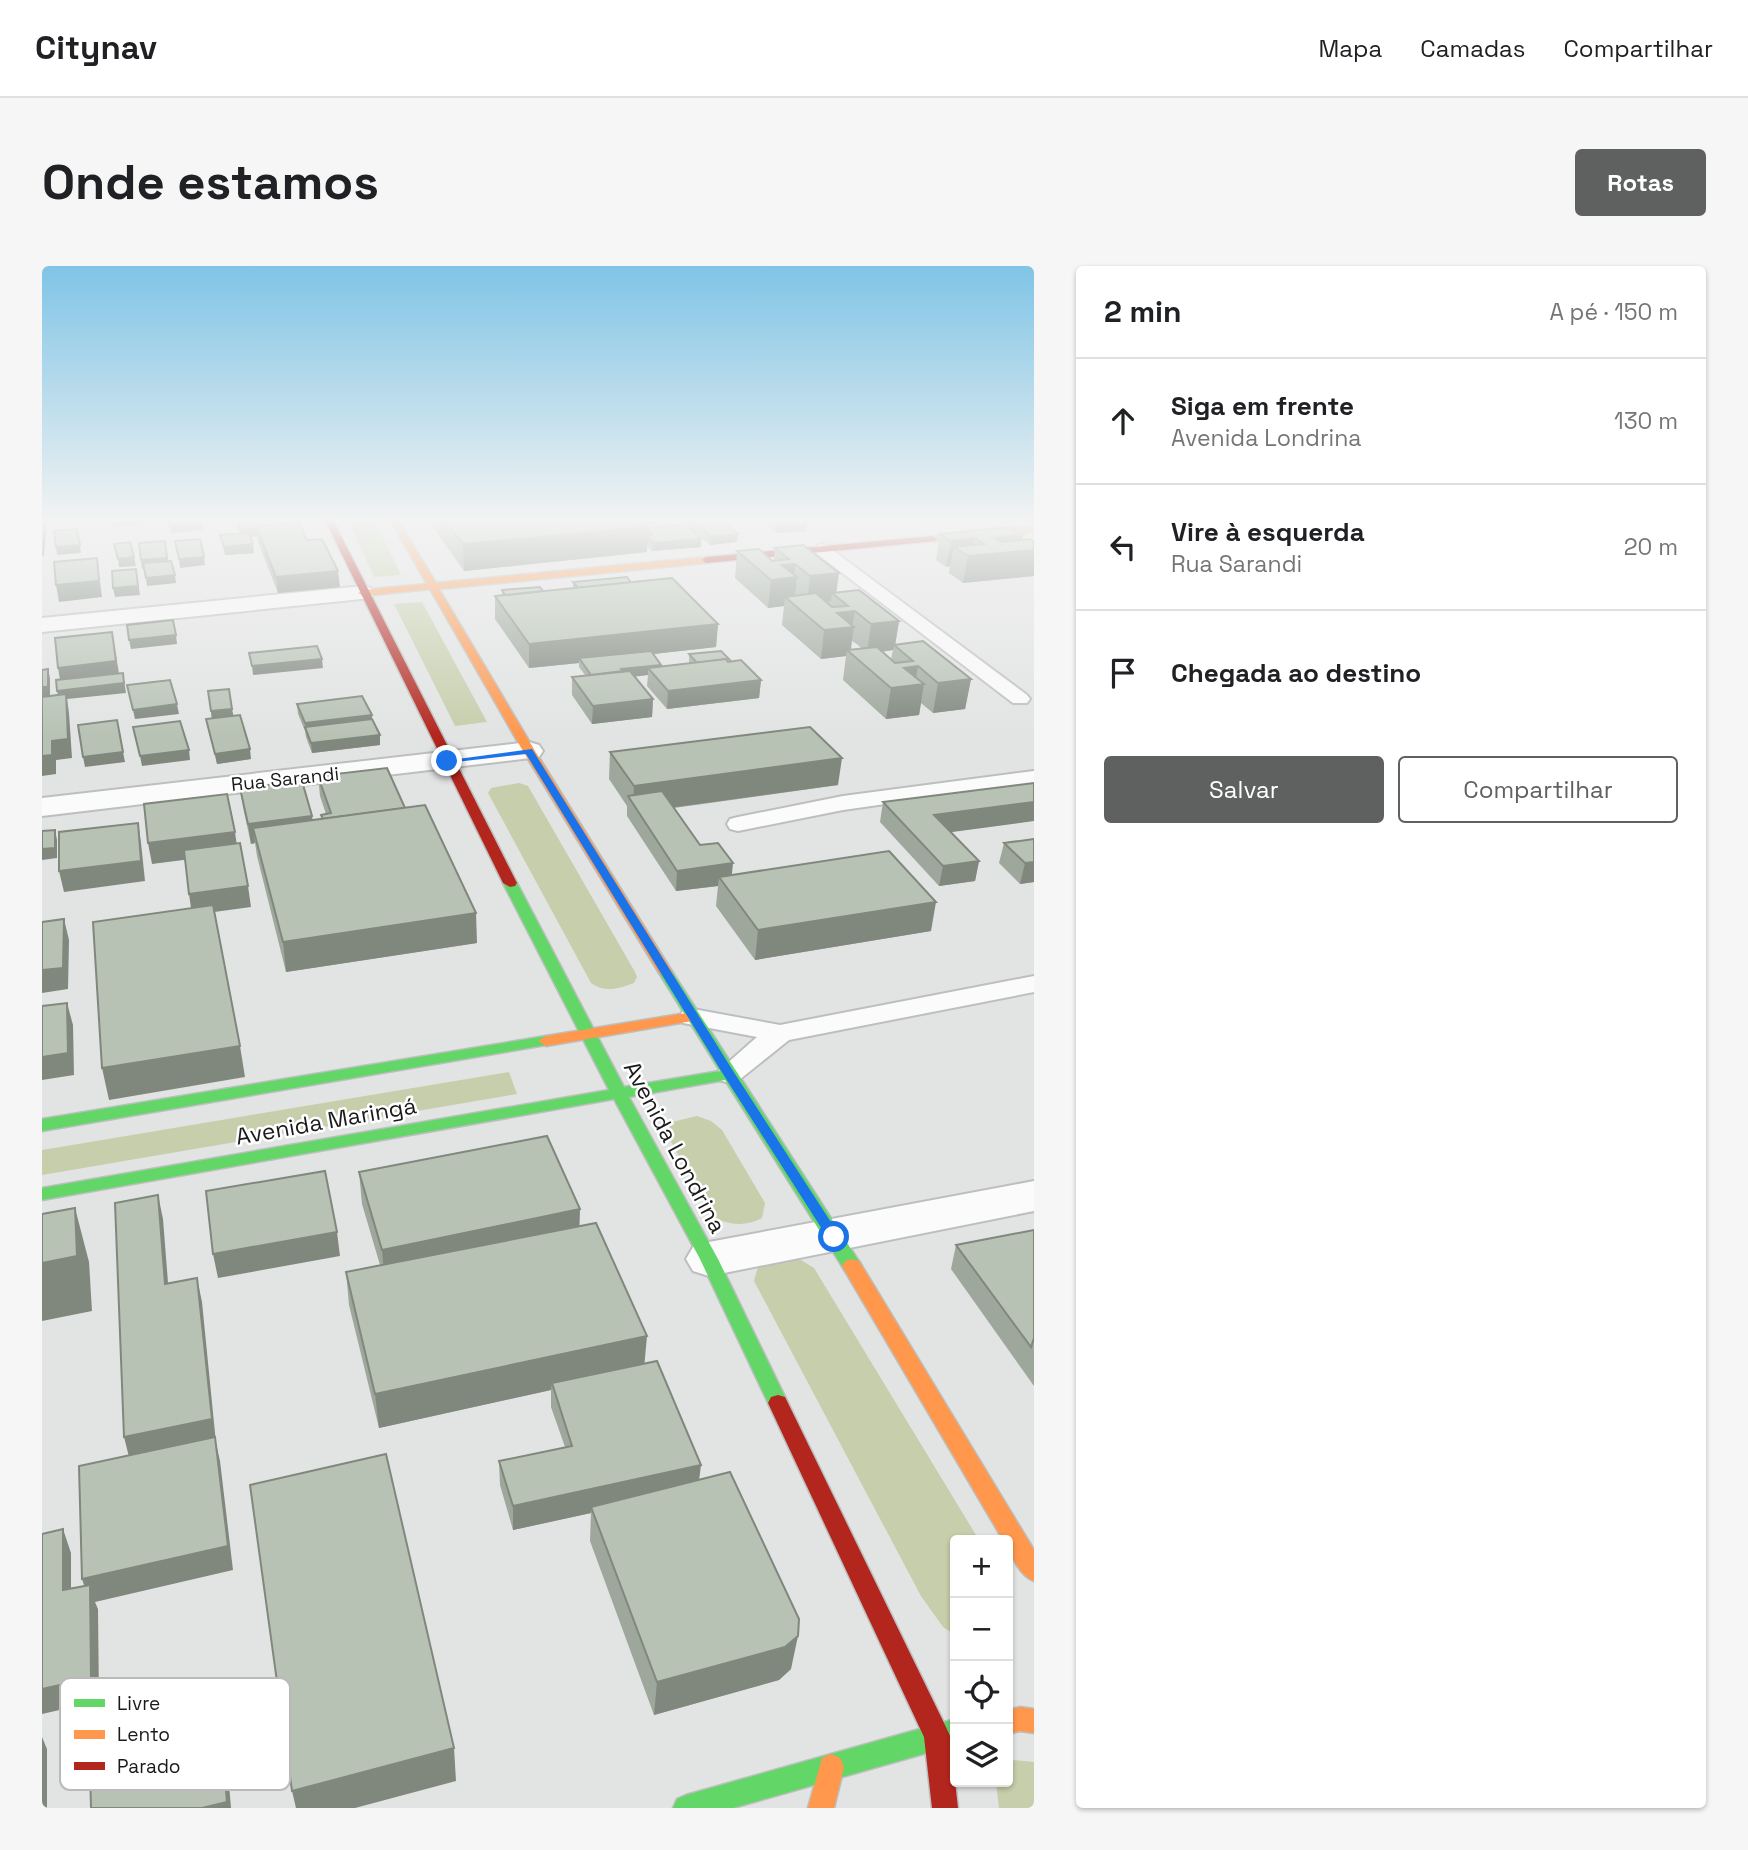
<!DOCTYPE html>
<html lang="pt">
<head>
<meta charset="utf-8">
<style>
  :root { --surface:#fff; --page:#f6f6f6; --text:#202124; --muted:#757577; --line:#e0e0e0; --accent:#5f6160 }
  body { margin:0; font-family:"Space Grotesk",sans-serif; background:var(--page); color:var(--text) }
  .controls { position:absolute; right:21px; bottom:21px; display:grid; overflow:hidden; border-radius:7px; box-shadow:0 2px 5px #0004 }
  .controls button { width:63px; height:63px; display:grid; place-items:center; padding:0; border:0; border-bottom:2px solid var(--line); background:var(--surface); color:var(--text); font:35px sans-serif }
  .stop { position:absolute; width:21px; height:21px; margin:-16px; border:5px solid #1a73e8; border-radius:50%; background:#fff }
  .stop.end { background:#1a73e8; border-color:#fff; box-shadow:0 2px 7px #0008 }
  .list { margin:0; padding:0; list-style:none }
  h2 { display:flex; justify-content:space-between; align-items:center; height:91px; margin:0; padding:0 28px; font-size:30px }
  h2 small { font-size:23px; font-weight:400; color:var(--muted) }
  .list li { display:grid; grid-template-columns:46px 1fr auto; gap:21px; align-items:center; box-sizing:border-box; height:126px; padding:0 28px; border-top:2px solid var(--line) }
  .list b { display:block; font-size:26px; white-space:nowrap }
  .list p { margin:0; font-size:23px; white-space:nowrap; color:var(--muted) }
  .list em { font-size:23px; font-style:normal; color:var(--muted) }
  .actions { display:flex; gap:14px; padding:21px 28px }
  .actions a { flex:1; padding:16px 0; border:2px solid var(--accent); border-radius:7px; text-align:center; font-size:24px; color:var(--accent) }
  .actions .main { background:var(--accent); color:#fff }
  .icon { flex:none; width:38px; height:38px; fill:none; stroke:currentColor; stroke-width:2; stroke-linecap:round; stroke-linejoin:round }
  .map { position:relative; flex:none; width:992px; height:1542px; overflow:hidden; border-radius:7px }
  header { display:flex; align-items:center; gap:42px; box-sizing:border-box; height:98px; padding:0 35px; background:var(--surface); border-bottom:2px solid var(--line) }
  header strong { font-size:33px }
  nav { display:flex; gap:38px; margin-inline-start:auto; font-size:24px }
  .intro { display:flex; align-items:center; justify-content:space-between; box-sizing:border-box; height:168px; padding:0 42px }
  h1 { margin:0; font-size:49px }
  .button { padding:18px 32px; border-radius:7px; background:var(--accent); color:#fff; font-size:24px; font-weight:700 }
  main { display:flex; gap:42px; padding:0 42px }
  aside { flex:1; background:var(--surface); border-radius:7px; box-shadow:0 2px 5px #0004 }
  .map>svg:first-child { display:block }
</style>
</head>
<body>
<header>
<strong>Citynav</strong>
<nav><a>Mapa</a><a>Camadas</a><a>Compartilhar</a></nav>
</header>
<div class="intro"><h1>Onde estamos</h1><a class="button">Rotas</a></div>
<main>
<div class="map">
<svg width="992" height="1542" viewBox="0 0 992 1542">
  <rect width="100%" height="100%" fill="#e2e4e3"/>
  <g fill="#c6ceab">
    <polygon points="306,254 332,254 359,309 332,311"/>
    <polygon points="380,336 445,456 413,460 352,338"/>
    <path d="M 477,517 L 486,520 L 593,706 L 595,711 L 592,717 C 576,723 563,727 549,717 L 446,527 L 449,522 Z"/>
    <polygon points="467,806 475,828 0,909 0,884"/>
    <path d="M 655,850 L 669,855 L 680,864 L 723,937 L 720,952 C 703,961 687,959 670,951 L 627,872 L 626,864 L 630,856 Z"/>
    <polygon points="741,993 759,994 772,1002 937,1274 913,1274 913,1369 901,1361 879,1330 712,1015 716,1001 726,995"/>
    <polygon points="972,1494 992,1496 992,1542 957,1542 954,1516 966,1516 966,1500"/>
  </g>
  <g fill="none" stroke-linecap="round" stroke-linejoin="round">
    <g stroke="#bdbfbe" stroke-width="4">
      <g id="lane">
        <polygon points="779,278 785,280 985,429 988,433 985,437 971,437 773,286 771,283"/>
        <polygon points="992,505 992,517 801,544 696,565 688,563 685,558 688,553 696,551 801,530"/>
        <polygon points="992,710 992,726 747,774 697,814 687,817 677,814 673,808 715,771 641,757 637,751 641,745 651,743 738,759"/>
      </g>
    </g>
    <g stroke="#bdbfbe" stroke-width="4">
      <g id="street">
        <polygon points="321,320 329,322 332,327 329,332 0,366 0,352"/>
        <polygon points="487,476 497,479 501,485 497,491 0,550 0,532"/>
        <polygon points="992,915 992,945 667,1010 651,1005 644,993 651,981 667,976"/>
      </g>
    </g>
    <g stroke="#bdbfbe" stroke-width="3">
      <g id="fast">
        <polygon points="468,613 475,617 582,821 678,805 617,707 624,703 629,704 820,1000 817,1005 810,1007 803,1005 683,814 587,831 676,993 746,1137 743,1143 736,1145 729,1143 658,993 572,833 0,934 0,922 567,824 461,617"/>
        <polygon points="504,770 510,772 512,775 510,778 0,865 0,853"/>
        <polygon points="913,1453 913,1479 691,1542 631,1542 635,1533 644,1529"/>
      </g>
    </g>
    <g stroke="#bdbfbe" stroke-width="3">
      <g id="slow">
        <polygon points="348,254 356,254 394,317 664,291 668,294 664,297 397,323 493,485 631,707 629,710 624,711 617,707 481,485 388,323 321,330 316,327 321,324 385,318"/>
        <polygon points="992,260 992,266 891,276 887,273 891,270"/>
        <polygon points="651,746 659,751 656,754 504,780 496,775 504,770"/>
        <path d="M 810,993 L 817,995 L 992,1284 L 992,1315 C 979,1311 966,1288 966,1274 L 961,1274 L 800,1000 L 803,995 Z"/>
        <polygon points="978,1441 992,1443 992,1467 978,1465 966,1468 966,1444"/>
        <polygon points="789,1488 798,1492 802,1501 792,1542 766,1542 780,1492"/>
      </g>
    </g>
    <g stroke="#bdbfbe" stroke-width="3">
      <g id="jam">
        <polygon points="283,254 291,254 475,617 473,620 468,621 461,617"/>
        <polygon points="891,270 895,273 894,275 664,297 660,294 664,291"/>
        <polygon points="736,1129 743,1131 746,1137 904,1461 908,1470 916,1542 890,1542 882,1471 726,1137 729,1131"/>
      </g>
    </g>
    <use href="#lane" fill="#fbfbfb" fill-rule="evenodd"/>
    <use href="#street" fill="#fbfbfb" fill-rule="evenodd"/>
    <use href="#fast" fill="#63d668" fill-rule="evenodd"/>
    <use href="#slow" fill="#ff974d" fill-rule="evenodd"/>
    <use href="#jam" fill="#b3261e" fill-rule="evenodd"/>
  </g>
  <g fill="#9da79b" fill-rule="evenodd">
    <polygon points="195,254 249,257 265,274 298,321 236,327 216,276 215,270 208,271 212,287 183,289 178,269 198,268 195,261"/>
    <polygon points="386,254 613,254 613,258 604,259 606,262 659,273 659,281 610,285 605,280 605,286 422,305"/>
    <polygon points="643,254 680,254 695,276 668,279 643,256"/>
    <polygon points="719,254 762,254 764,265 735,267"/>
    <polygon points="898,268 981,269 980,274 992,276 992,310 921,317 907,307 908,300 904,301 894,294"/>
    <path d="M 733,282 L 794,327 L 857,355 L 853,379 L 929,413 L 923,443 L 891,447 L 879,437 L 877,449 L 844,453 L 801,414 L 804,390 L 779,393 L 740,359 L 742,340 L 726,342 L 693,312 L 695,285 L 730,295 L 732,294 ZM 810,375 L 816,379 L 820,383 L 809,384 ZM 851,384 L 849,393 L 840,386 Z"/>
    <polygon points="531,316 589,317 676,358 674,381 611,388 619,401 647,397 647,388 689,395 719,414 717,432 625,443 605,420 606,409 593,410 611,433 610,451 550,458 530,429 530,411 543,409 537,401 537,397 487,402 453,353 453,330 460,329 460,324 501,325 531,322"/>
    <polygon points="166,425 191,450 209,493 175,498 164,453 170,452"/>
    <polygon points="255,438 330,453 338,479 270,487 264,471 263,465 256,448"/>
    <polygon points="568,486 796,519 632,542 658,579 690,609 889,665 713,694 674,640 676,620 634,625 585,550 585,540 567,513"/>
    <polygon points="276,510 363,542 435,677 244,706 215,590 213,577 209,578 201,541 198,522 271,554 280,553 279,549 284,548 278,530"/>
    <polygon points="841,536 909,566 937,595 933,615 897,620 838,556"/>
    <polygon points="992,573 992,616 978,618 957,597 962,577"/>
    <polygon points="317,906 538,960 657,1214 749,1403 737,1414 612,1449 548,1275 549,1247 471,1264 458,1219 457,1195 523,1181 509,1141 509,1124 337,1162 307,1039 304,1006 338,999 320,938"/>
    <polygon points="992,964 992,1120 909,1003 914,979"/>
  </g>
  <g fill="#80887e">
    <polygon points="1,254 4,254 5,258 2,290 0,290"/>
    <polygon points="69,254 115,254 115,256 70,261"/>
    <polygon points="590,254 613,254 613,258 589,260"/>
    <polygon points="160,256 161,264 129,267 128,259"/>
    <polygon points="765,257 764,265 735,267 736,260"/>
    <polygon points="606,261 605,286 422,305 421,278"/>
    <polygon points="215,262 215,270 200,272 199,264"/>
    <polygon points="696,268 695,276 668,279 669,271"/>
    <polygon points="981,269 978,285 992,284 992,310 921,317 926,290 912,281 908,300 904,301 909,275 933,272 930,290 952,272"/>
    <polygon points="659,273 659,281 610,285 611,277"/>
    <polygon points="123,275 127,300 100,303 99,294"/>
    <polygon points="211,278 212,287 183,289 182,281"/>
    <polygon points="38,279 39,287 15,289 14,281"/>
    <polygon points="92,291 94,300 77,301 76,293"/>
    <polygon points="162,291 163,299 138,302 137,293"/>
    <polygon points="55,292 60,331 17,336 14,319"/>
    <polygon points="753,298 752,312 755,311 752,339 743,331 742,340 726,342 729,314 740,299"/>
    <polygon points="94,303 98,329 73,331 71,322"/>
    <polygon points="296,305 298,321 236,327 234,311"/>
    <polygon points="797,307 794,330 790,327 789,335 765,337 768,310"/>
    <polygon points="133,309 134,317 105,320 104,312"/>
    <polygon points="813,345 810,361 812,361 808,387 805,384 804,390 779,393 782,364 795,347"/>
    <polygon points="857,355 853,380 852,379 851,384 825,387 829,358"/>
    <polygon points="676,358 674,381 540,396 537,392 537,397 487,402 487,378"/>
    <polygon points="70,366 78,413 19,420 16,402"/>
    <polygon points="134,369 135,378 89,383 87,374"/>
    <polygon points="280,393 281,402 211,409 210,400"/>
    <polygon points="619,399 619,408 606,402 606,409 582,412 579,403"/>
    <polygon points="876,400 873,419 882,418 877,449 844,453 849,422 862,402"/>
    <polygon points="6,403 8,412 8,430 0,431 0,421"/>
    <polygon points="81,407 84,427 25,433 27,447 30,492 14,494 14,508 0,510 0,490 10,475 17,434 15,425"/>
    <polygon points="929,413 923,443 891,447 896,417"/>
    <polygon points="719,414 717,432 625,443 626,425"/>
    <polygon points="611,433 610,451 550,458 551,440"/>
    <polygon points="135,438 137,448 93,453 91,444"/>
    <polygon points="190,443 192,452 170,455 169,445"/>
    <polygon points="330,449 330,459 264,464 263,457"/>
    <polygon points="338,469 338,479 270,487 269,477"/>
    <polygon points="208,483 209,493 175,498 173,488"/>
    <polygon points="147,484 148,494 100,500 98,490"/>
    <polygon points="81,486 83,496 43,501 41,491"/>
    <polygon points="800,492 796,519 597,546 591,538 592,520"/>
    <polygon points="992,536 992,555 888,569 892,549"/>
    <polygon points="270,550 273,570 211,562 213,577 209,578 206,558"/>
    <polygon points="96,557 99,577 103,615 22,626 17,605"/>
    <polygon points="13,564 15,574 15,592 0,594 0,605 0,583"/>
    <polygon points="193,566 196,587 110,598 106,577"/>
    <polygon points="937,595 933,615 897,620 901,600"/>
    <polygon points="992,596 992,616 978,618 983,597"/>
    <polygon points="691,597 689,618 677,611 676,620 634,625 635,605"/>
    <polygon points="206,620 209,641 150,649 147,628"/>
    <polygon points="894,636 889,665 713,694 716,664"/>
    <polygon points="434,647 435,677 244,706 241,676"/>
    <polygon points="22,653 27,674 26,723 0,727 0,704"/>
    <polygon points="25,737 31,759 32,809 0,814 0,791"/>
    <polygon points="198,780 203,811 67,834 60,802"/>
    <polygon points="116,929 121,953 128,1042 123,1018"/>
    <polygon points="33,942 47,996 50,1045 0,1055 0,997"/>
    <polygon points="538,943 537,976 343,1017 340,984"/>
    <polygon points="295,966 298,990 176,1012 171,988"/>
    <polygon points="155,1012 160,1036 174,1177 178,1195 191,1304 53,1336 56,1343 57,1435 0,1448 0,1423 48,1337 40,1313 88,1195 82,1171"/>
    <polygon points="605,1070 602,1103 510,1117 509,1124 337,1162 333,1128"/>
    <polygon points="659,1199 656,1223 549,1241 549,1247 471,1264 471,1240"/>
    <polygon points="21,1263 29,1287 29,1348 21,1324"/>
    <polygon points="756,1370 749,1403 737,1414 612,1449 615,1416"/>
    <polygon points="176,1436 182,1459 189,1542 160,1542"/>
    <polygon points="0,1471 5,1483 5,1542 0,1542"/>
    <polygon points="412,1482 414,1515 313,1542 254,1542 250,1525"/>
  </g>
  <g fill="#b7c2b4" stroke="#80887e" stroke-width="2">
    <polygon points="126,254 159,254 160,256 128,259"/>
    <polygon points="195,254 247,254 249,257 214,260 215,262 199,264"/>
    <polygon points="403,254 600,254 606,261 421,278"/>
    <polygon points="651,254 680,254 696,268 669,271"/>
    <polygon points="729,254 762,254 765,257 736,260"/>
    <polygon points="257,257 265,274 280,273 296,305 234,311 214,260"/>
    <polygon points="644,258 659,273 611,277 606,272 606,270 610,269 606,265 606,262"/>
    <polygon points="968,261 981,269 952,272 959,276 989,273 992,276 992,284 926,290 912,281 942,278 933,272 909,275 898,268"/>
    <polygon points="35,263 38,279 14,281 12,265"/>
    <polygon points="207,267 211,278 182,281 178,269"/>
    <polygon points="158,273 162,291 137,293 133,275"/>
    <polygon points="123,275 125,292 99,294 97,277"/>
    <polygon points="88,276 92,291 76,293 72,278"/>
    <polygon points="761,279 797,307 768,310 753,298 740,299 755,311 729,314 695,285 717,283 730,295 747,293 733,282"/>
    <polygon points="55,292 57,315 14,319 12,296"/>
    <polygon points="129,295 133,309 104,312 101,297"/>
    <polygon points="94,303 96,320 71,322 70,305"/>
    <polygon points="585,311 589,317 536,322 531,316"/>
    <polygon points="630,312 676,358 487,378 453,330"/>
    <polygon points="498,321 501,325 463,329 460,324"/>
    <polygon points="817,324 857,355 829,358 813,345 795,347 812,361 782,364 743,331 774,327 790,341 806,340 790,327"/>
    <polygon points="131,354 134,369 87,374 85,359"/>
    <polygon points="70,366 74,395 16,402 13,372"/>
    <polygon points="881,375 929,413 896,417 876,400 862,402 882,418 849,422 805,384 835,381 853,397 871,395 852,379"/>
    <polygon points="275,380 280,393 210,400 207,387"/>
    <polygon points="609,385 619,399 579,403 581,405 549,409 537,392"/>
    <polygon points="679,385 689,395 686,396 684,393 655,397 647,388"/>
    <polygon points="684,393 686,396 699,394 719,414 626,425 606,402"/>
    <polygon points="6,403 6,421 0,421 0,404"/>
    <polygon points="588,405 611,433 551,440 530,411"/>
    <polygon points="81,407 82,417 15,425 14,414"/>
    <polygon points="128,414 135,438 91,444 85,419"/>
    <polygon points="187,423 190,443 169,445 166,425"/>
    <polygon points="24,428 26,473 10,475 10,489 0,490 0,431"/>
    <polygon points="320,430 330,449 263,457 255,438"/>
    <polygon points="198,449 208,483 173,488 164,453"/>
    <polygon points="330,453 338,469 269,477 263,461"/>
    <polygon points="75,454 81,486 41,491 36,459"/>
    <polygon points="138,455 147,484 98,490 91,461"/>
    <polygon points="768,461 800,492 592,520 568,486"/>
    <polygon points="345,502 363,542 281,553 279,549 289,547 276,510"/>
    <polygon points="260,515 270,550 206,558 198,522"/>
    <polygon points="992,517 992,536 892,549 937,595 901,600 841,536"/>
    <polygon points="620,525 658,579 676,577 691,597 635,605 586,530"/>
    <polygon points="185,528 193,566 106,577 102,538"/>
    <polygon points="383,539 434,647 241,676 211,562"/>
    <polygon points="96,557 99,595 17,605 17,566"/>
    <polygon points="13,564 13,582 0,583 0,565"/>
    <polygon points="992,573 992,596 983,597 962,577"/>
    <polygon points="198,577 206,620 147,628 142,584"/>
    <polygon points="847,585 894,636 716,664 677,611"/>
    <polygon points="171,639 198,780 60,802 51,656"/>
    <polygon points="22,653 21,702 0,704 0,656"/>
    <polygon points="25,737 26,787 0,791 0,740"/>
    <polygon points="505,870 538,943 340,984 317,906"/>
    <polygon points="283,905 295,966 171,988 164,925"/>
    <polygon points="116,929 123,1018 155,1012 170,1153 82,1171 73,937"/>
    <polygon points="33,942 35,990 0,997 0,948"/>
    <polygon points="554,957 605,1070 333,1128 304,1006"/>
    <polygon points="992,964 992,1072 989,1081 914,979"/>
    <polygon points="615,1095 659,1199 471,1240 457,1195 530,1180 510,1117"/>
    <polygon points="173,1171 186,1280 40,1313 37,1200"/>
    <polygon points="344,1188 412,1482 250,1525 208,1219"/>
    <polygon points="688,1206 757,1353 756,1370 743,1381 615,1416 549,1241"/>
    <polygon points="21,1263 21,1324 48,1319 49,1412 0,1423 0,1268"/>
    <polygon points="176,1436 185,1536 160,1542 49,1542 47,1467"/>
  </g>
  <linearGradient id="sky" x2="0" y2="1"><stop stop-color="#80c4e6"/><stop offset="0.54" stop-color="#f2f3f2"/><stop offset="1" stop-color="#f2f3f2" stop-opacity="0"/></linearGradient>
  <rect width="992" height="470" fill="url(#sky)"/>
  <polygon fill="#1a73e8" points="490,483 693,808 796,967 796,974 787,974 681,808 484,488 405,497 401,495"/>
  <g text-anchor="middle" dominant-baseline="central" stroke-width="5" stroke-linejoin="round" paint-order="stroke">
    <g font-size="19" fill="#191a19" stroke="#fff">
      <text transform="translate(243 513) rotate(-6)">Rua Sarandi</text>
    </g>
    <g font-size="23" fill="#191a19" stroke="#fff">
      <text transform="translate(284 855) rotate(-10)">Avenida Maringá</text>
      <text transform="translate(633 881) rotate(62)">Avenida Londrina</text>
    </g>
  </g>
  <rect x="18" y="1412" width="230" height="112" rx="10" fill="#fff" stroke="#bababa" stroke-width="2"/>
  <rect x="32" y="1433" width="31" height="8" fill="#63d668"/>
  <rect x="32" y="1464" width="31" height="9" fill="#ff974d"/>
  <rect x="32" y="1496" width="31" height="8" fill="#b3261e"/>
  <g font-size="19" fill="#191a19">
    <text x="75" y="1444">Livre</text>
    <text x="75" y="1475">Lento</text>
    <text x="75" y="1507">Parado</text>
  </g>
</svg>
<div class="controls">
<button>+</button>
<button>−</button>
<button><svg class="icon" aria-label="locate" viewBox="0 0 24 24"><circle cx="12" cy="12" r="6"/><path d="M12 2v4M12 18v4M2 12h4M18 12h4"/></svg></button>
<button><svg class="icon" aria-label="layers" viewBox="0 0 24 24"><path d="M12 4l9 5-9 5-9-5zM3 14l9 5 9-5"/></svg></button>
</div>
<div class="stop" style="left:792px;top:971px"></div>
<div class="stop end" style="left:405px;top:495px"></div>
</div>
<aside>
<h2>2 min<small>A pé · 150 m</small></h2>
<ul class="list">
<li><svg class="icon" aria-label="ahead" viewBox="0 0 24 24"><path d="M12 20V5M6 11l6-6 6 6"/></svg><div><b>Siga em frente</b><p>Avenida Londrina</p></div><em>130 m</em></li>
<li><svg class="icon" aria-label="left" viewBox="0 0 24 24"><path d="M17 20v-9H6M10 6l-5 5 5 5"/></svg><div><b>Vire à esquerda</b><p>Rua Sarandi</p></div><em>20 m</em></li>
<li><svg class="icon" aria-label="arrive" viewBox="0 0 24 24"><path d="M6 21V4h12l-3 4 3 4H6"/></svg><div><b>Chegada ao destino</b></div></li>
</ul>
<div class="actions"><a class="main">Salvar</a><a>Compartilhar</a></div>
</aside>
</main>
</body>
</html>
